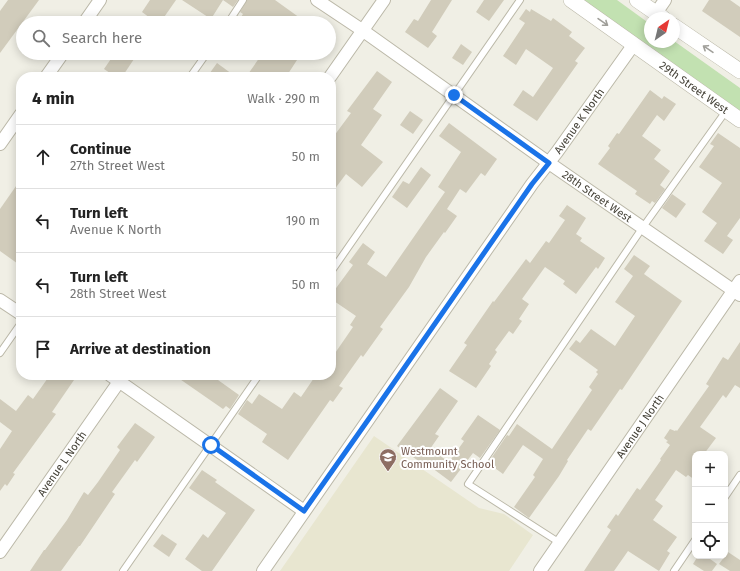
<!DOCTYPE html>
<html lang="en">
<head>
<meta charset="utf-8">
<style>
  :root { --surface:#fff; --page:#f6f6f6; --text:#222; --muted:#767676; --line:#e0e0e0 }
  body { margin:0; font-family:"Fira Sans",sans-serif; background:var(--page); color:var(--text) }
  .controls { position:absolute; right:12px; bottom:12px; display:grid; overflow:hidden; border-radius:8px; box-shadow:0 2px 10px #0003 }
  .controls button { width:36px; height:36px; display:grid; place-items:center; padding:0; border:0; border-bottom:1px solid var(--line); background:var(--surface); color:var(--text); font:20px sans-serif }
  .compass { position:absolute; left:644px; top:12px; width:36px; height:36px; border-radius:50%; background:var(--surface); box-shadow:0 2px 10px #0003; rotate:35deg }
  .stop { position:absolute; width:12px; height:12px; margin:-9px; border:3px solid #1a73e8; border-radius:50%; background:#fff }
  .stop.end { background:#1a73e8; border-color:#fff; box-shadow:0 1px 4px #0008 }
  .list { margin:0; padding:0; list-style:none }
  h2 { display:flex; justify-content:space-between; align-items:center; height:52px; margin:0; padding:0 16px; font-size:17px }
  h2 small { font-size:13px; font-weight:400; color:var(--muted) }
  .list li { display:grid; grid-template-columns:26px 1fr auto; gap:12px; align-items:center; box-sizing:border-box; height:64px; padding:0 16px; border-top:1px solid var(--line) }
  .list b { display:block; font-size:15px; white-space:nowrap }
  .list p { margin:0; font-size:13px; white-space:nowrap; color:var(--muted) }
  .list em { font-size:13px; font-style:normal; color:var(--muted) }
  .icon { flex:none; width:22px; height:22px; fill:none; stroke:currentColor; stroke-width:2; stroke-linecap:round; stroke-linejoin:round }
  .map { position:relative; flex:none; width:740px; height:571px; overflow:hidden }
  .search { position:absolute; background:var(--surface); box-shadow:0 2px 10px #0003; left:16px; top:16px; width:320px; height:44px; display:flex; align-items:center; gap:10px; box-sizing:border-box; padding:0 14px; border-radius:22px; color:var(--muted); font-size:15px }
  .panel { position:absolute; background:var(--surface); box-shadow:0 2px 10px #0003; left:16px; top:72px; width:320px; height:308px; border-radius:16px }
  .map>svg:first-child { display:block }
</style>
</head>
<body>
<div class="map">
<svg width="740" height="571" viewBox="0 0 740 571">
  <rect width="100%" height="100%" fill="#f0efe5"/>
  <polygon fill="#e8e6d0" points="374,436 479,508 504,514 533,535 509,571 280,571"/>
  <polygon fill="#c2e1b1" points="580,0 617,0 650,24 650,42 674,41 740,88 740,111"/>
  <g fill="#d1ccbb">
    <polygon points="8,0 39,0 0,53 0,11"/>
    <polygon points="150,0 176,0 160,23 157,23 142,12"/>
    <polygon points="182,0 238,0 233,7 223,0 211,19"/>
    <polygon points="247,0 275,0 307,23 237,23 243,14 240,12"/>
    <polygon points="431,0 452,0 432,32 437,36 428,48 405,32 414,19 418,21"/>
    <polygon points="484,0 504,0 489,21 476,12"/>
    <polygon points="709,0 730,0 740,7 740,37 702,11"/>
    <polygon points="526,9 530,12 531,9 551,21 553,18 572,32 569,36 585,48 575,61 578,63 537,121 513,105 523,90 533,97 553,68 526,49 516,65 503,56 525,23 519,19"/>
    <polygon points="461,44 472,52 463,65 452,58"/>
    <polygon points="115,53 138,53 122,77 116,77 104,69"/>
    <polygon points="274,53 287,53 297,60 286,77 246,77 262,54 269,60"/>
    <polygon points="217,63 236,77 207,77"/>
    <polygon points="377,71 392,82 373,109 382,115 361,145 383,162 362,187 346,174 331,194 331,140 351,113 347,111"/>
    <polygon points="650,90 662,99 664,96 676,104 664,121 657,115 642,136 661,150 654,159 670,171 660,185 665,189 655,203 652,201 650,204 635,194 637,191 598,164 610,148 608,146 617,133 619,134"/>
    <polygon points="410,111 423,120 413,134 400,125"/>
    <polygon points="449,123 497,159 485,176 481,173 466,193 460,189 447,209 457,216 445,233 444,232 426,257 409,287 380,327 383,329 363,357 361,355 339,386 343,388 333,402 330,400 288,460 262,442 267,434 238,414 247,400 252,404 259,394 282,409 294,392 301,397 316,375 331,375 331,359 353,327 350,325 356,316 331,299 331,295 353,265 349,262 363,243 375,252 367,264 386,277 445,192 438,187 461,152 439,136"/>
    <polygon points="718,133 740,148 740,218 727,236 733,240 723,254 704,241 717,223 702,212 722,183 699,167 714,146 710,144"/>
    <polygon points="421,167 431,175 407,208 392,197 403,181 409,184"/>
    <polygon points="21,179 21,266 0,251 0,209"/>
    <polygon points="672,194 686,204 676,218 662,208"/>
    <polygon points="567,205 586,218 576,234 582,238 580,241 605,258 598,269 596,267 576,294 563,284 565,281 545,267 522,299 529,304 519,319 522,321 513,334 509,331 495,350 497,352 489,364 491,366 476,388 449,371 467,345 464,343 493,301 494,302 526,259 530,263 546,241 549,243 565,220 559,216"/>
    <polygon points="634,255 650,266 644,274 682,301 622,390 620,389 591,431 588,429 567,460 568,461 559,476 529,518 514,507 535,477 533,475 543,459 523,445 503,474 488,463 507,435 509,436 517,424 552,449 592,390 589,387 598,374 596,372 598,370 569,349 576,340 580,343 591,329 615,346 635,316 615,302 633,276 624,269"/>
    <polygon points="740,342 740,388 735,385 726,398 723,395 700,427 716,438 704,454 695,454 695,480 688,475 686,477 676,470 655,500 663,506 653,520 677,537 667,551 670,553 659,571 628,551 614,571 584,571 611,530 607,527 616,514 618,516 637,488 640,490 661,460 660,459 670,445 666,442 668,441 664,438 670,429 675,431 676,430 677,431 709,386 706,384 723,357 728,360"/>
    <polygon points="50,375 66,375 74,380 52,412 56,414 13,473 15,474 7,486 5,484 0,491 0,449 12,431 0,422 0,399 16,411 28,395 33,399"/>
    <polygon points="174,375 211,375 239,395 230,409 226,406 223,409"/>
    <polygon points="440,388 458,401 435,434 439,436 430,449 449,462 464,441 461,439 478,415 500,430 480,458 473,453 451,482 424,462 423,464 397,446"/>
    <polygon points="135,423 155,437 137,462 135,460 112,492 115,494 80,546 79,546 61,571 30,571 44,550 45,550 67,520 84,492 88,495 98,482 120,450 117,447"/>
    <polygon points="202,470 217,480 215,482 255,510 212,571 202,571 185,559 203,534 208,538 226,513 189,488"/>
    <polygon points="162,534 177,544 169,557 153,546"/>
    <polygon points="728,552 740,560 740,571 730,571 719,564"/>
    <polygon points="698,556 706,556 717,564 712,571 704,571 693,564"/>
  </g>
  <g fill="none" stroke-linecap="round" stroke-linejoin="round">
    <g stroke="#bbb8a8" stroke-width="8">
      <g id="service">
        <polyline points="228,23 243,0"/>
        <polyline points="190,77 207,53"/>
        <polyline points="331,272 520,0"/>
        <polyline points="0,353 21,323"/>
        <polyline points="725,497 740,475"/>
        <polyline points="560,543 468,484 643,227 726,111"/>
        <polyline points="123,571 259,375"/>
        <polyline points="674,571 695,540"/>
      </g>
    </g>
    <g stroke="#bbb8a8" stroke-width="14">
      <g id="minor">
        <path id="s1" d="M 317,0 L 362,30 L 549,163 L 740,295"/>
        <polyline points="656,13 665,0"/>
        <polyline points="84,23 100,0"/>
        <polyline points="46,77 63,53"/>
        <polyline points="330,77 384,0"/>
        <polyline points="0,144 21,114"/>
        <polyline points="0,300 21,314"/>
        <polyline points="110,375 304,511"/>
        <path id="s2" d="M 0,552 L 123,376"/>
        <path id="s3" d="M 263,571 L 532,184 L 557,152 L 634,44"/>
        <path id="s4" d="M 540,571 L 740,281"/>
      </g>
    </g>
    <g stroke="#bbb8a8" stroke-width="16">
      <g id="tertiary">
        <path id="s5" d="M 571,0 L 740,120"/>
        <polyline points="637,0 663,18"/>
        <polyline points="674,26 740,71"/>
      </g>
    </g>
    <use href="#service" stroke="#fff" stroke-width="6"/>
    <use href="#minor" stroke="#fff" stroke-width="12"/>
    <use href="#tertiary" stroke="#fff" stroke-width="15"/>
  </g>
  <defs><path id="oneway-shaft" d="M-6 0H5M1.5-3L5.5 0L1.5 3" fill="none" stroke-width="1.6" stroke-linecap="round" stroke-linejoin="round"/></defs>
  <g stroke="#a09f9a">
    <use href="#oneway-shaft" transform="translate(603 22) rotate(35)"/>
    <use href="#oneway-shaft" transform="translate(708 49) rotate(-146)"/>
  </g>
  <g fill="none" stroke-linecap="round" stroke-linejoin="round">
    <polyline stroke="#1a73e8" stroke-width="5" points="211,445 304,511 368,420 532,184 549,163 454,95"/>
  </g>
  <defs>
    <g id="school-pin" transform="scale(0.9)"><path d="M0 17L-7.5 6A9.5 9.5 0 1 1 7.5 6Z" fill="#8d6e63" stroke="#fff"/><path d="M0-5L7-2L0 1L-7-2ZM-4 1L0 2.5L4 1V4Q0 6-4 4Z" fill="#fff"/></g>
  </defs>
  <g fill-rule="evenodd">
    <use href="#school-pin" x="388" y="457"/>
  </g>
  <g text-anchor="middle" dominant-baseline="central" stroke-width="4" stroke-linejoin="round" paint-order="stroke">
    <g font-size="11" fill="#423f35" stroke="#fff">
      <text stroke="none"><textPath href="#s5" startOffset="151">29th Street West</textPath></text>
      <text stroke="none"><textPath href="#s3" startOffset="550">Avenue K North</textPath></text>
      <text stroke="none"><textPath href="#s1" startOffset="342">28th Street West</textPath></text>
      <text stroke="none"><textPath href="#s4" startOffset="176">Avenue J North</textPath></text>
      <text stroke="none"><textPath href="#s2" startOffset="108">Avenue L North</textPath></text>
    </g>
    <g font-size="11" fill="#785e54" stroke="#fff" text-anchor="start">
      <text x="401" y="451">Westmount<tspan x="401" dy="13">Community School</tspan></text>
    </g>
  </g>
</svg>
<div class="controls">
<button>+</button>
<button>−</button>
<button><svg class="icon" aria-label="locate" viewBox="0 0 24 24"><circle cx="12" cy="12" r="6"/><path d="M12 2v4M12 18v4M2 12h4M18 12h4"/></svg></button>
</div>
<svg class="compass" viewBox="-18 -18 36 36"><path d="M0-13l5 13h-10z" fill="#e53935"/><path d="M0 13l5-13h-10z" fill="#767676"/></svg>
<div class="stop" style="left:211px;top:445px"></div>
<div class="stop end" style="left:454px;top:95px"></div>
<div class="search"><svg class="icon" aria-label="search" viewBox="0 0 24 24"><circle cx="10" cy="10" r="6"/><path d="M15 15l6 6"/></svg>Search here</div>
<section class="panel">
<h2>4 min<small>Walk · 290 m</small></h2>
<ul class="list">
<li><svg class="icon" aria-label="ahead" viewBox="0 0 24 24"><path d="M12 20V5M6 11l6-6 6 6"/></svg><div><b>Continue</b><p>27th Street West</p></div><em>50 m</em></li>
<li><svg class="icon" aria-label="left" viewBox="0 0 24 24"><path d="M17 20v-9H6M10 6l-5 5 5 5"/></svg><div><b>Turn left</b><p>Avenue K North</p></div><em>190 m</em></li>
<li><svg class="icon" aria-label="left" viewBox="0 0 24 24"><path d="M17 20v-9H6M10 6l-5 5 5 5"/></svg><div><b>Turn left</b><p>28th Street West</p></div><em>50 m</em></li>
<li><svg class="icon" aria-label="arrive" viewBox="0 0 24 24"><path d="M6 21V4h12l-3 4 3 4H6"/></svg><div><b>Arrive at destination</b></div></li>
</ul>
</section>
</div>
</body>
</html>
